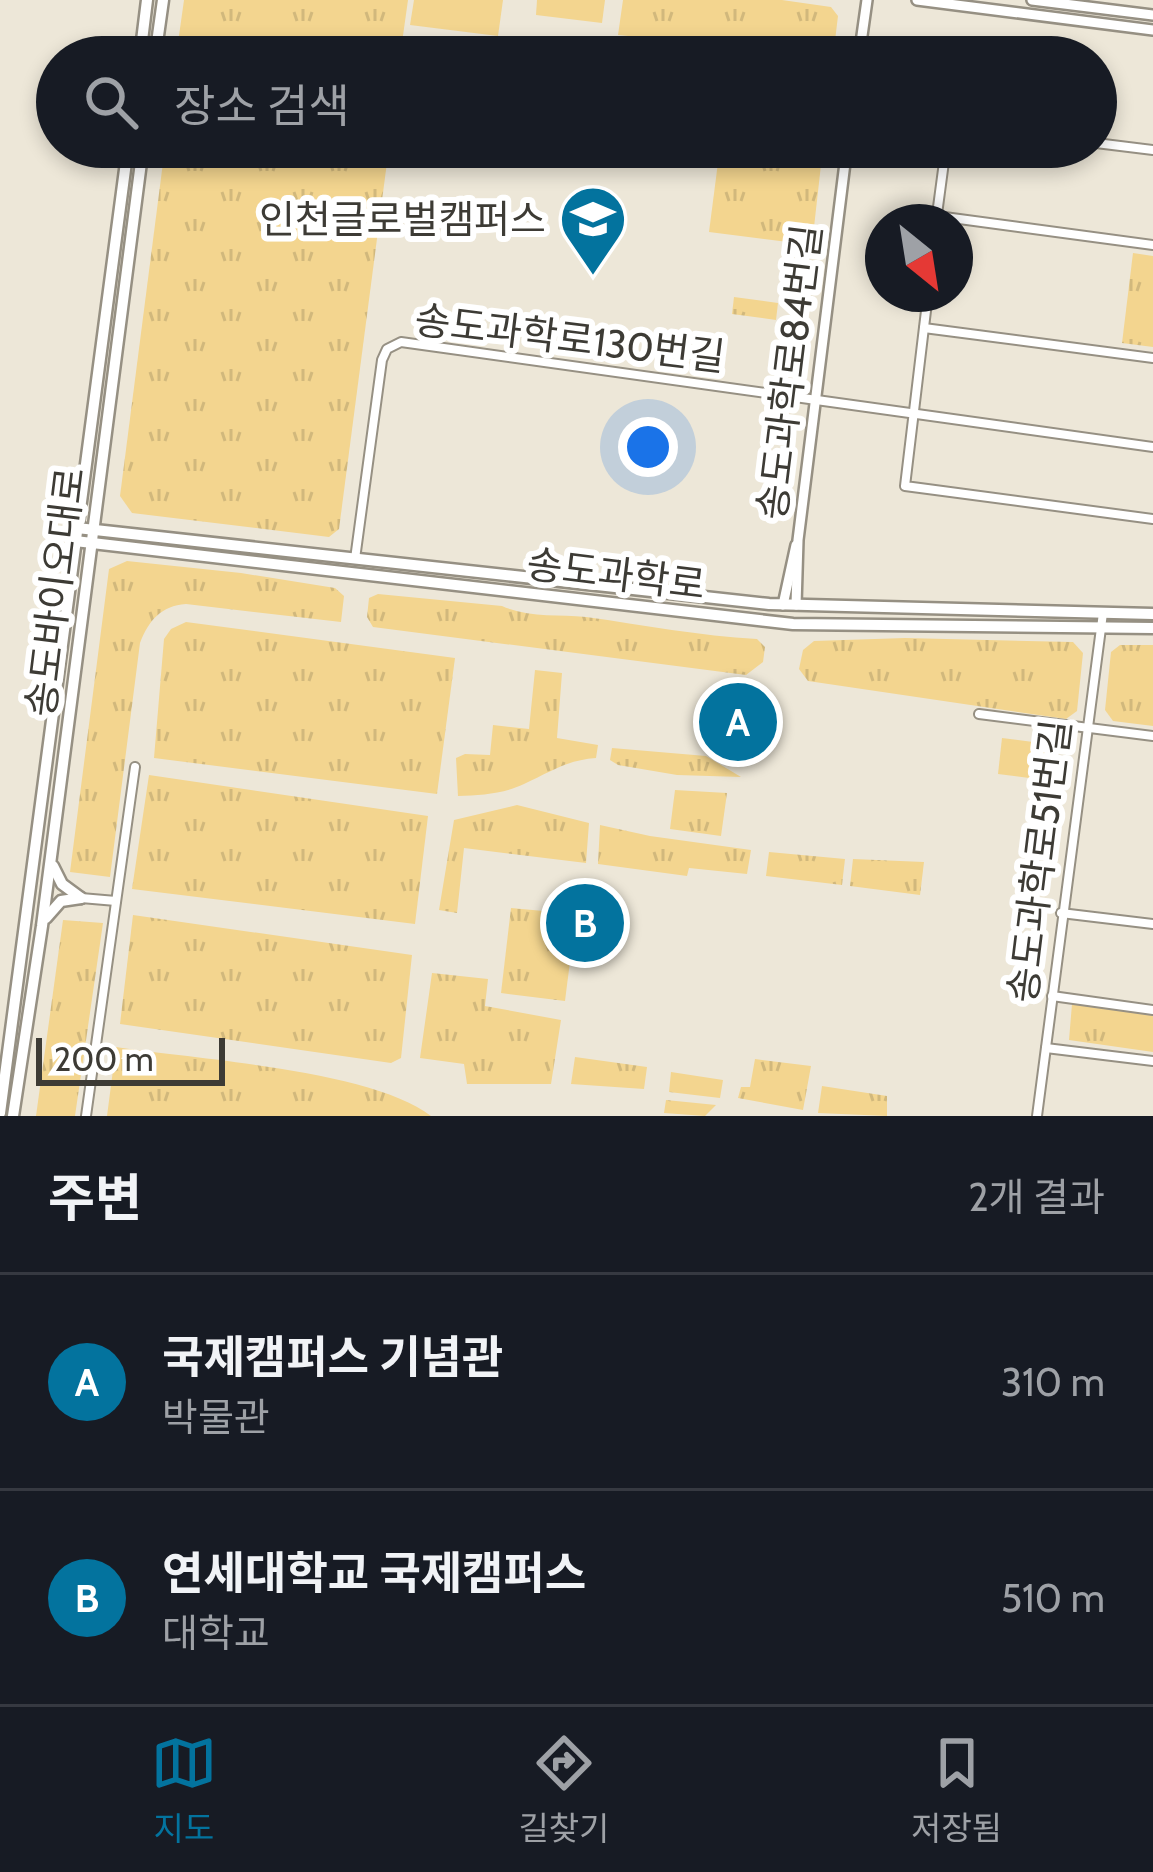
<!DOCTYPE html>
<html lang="ko">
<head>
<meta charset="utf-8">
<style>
  :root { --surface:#171b24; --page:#242831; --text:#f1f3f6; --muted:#9ea1a6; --line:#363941; --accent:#03739e }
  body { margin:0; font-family:Cabin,"Noto Sans KR",sans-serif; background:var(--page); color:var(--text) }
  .compass { position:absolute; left:865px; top:204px; width:108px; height:108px; border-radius:50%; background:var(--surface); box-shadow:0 6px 18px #0003; rotate:150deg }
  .scale { position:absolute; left:36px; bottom:30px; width:189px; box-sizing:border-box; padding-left:12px; border:6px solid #3d3b35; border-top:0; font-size:33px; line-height:42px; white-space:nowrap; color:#3d3b35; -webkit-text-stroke:9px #fff; paint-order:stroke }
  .you { position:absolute; left:648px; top:447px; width:42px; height:42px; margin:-30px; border:9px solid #fff; border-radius:50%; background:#1a73e8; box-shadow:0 0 0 18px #1a73e833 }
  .badge { display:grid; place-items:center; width:78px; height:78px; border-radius:50%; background:var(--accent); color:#fff; font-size:39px; font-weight:700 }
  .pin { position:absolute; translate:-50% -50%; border:6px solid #fff; box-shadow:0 3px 12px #0006 }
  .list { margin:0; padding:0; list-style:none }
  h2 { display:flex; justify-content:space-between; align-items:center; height:156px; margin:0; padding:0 48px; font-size:51px }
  h2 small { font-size:39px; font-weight:400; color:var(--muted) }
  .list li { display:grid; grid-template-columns:78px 1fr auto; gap:36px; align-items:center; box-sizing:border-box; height:216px; padding:0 48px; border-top:3px solid var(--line) }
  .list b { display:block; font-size:45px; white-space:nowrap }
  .list p { margin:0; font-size:39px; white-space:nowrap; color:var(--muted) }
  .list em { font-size:39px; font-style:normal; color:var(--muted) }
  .icon { flex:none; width:66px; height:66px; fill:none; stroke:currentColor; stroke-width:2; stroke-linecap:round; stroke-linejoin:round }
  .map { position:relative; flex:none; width:1153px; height:1116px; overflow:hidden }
  .search { position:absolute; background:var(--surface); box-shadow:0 6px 18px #0003; left:36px; right:36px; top:36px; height:132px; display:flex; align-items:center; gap:30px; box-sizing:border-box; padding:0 42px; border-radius:66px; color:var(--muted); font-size:45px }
  .sheet { height:588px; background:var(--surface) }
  nav { display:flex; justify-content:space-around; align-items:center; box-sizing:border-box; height:168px; border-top:3px solid var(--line); background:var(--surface); font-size:33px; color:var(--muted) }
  nav a { display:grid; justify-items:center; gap:6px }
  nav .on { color:var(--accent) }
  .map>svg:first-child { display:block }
</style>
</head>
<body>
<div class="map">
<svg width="1153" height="1116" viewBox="0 0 1153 1116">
  <defs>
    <pattern id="grass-tufts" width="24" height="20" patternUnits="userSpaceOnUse" patternTransform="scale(3)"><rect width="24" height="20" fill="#f3d58f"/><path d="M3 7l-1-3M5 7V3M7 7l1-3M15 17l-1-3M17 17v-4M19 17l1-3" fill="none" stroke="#d1b87c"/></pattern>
  </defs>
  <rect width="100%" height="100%" fill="#ede7d8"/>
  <g fill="url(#grass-tufts)">
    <polygon points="184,0 408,0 400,57 176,57"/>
    <polygon points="623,0 782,0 831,7 838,16 833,57 727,57 708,44 618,35"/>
    <polygon points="165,147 389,147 339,529 329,537 132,513 120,496"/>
    <polygon points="720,147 823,147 812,245 709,232"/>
    <polygon points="1133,253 1153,256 1153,347 1122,343"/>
    <polygon points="734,297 778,303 776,320 732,314"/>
    <path d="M 127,561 L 241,573 L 335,588 L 344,596 L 341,622 L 186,604 C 161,606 149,620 140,643 L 110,877 L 70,872 L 109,569 Z"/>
    <path d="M 378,594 L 502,606 C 529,618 558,614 586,617 C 644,625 700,636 757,639 L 765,647 L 763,662 L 746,675 L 373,627 L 367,617 L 369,598 Z"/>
    <polygon points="186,622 455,658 437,794 154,758 164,639 171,629"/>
    <polygon points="905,638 1073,642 1083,653 1077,711 1066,719 808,681 799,669 803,650 814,641"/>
    <polygon points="1120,645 1153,645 1153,726 1113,721 1105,710 1111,652"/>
    <path d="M 535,670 L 562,673 L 557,738 L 598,745 L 596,758 C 567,760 550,772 524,784 C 503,794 481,795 458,796 L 456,758 L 465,754 L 490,755 L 493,725 L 529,729 Z"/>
    <polygon points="612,748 706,756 741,777 677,775 618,765 610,760"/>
    <polygon points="149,775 428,816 415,924 132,889"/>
    <polygon points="675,790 727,793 721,836 670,829"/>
    <polygon points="517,805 589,823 586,863 464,848 457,913 439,910 454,820"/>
    <polygon points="600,825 650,836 751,850 747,874 689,868 687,876 598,864"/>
    <polygon points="769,852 845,859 842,885 766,876"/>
    <polygon points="853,859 924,862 920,895 850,886"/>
    <polygon points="511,908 576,914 565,1001 501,993"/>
    <polygon points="133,915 412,955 401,1058 391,1063 120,1024"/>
    <polygon points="63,920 103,923 75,1116 36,1116"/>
    <polygon points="432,973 488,979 485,1006 561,1020 551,1084 467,1084 464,1064 420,1058"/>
    <polygon points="1072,1004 1153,1015 1153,1052 1069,1040"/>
    <path d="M 116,1047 C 194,1059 373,1070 431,1116 L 107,1116 Z"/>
    <polygon points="575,1057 647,1067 644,1089 571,1084"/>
    <polygon points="755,1059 811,1066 803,1110 738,1098 741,1087 750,1087"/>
    <polygon points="671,1072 723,1080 720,1098 669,1092"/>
    <polygon points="822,1086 887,1096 887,1116 818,1113"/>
    <polygon points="666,1100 716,1105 705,1116 664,1113"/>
  </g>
  <g fill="#f3d58f">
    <polygon points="414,0 503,0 498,36 410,25"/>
    <polygon points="537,0 605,0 602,23 536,15"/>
    <polygon points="1002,738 1056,745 1052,781 998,774"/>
  </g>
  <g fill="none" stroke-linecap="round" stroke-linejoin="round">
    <g stroke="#969083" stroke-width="12">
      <g id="minor">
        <polyline points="1096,143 1153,150"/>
        <polyline points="937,216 1153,245"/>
        <polyline points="936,222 946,147"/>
        <polyline points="928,294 905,486 1153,519"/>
        <polyline points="924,328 1153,358"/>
        <polyline points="355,559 382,360 387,349 401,342 1153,447"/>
        <polyline points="979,714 1153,736"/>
        <polyline points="81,898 116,901"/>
        <polyline points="1061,913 1153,924"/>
        <polyline points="1052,996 1153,1010"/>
        <polyline points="1046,1048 1153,1061"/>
        <polyline points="86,1116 135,767"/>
        <polyline points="1037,1116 1103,613"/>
      </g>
    </g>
    <g stroke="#969083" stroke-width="14">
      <g id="tertiary">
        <polyline points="917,0 1153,30"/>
        <polyline points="1032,0 1153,15"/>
        <polyline points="859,57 867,0"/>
        <polyline points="783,605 796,545"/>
        <polyline points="796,605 798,540 847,147"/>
      </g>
    </g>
    <g stroke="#969083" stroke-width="15">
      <g id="secondary">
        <polyline points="140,57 147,0"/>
        <polyline points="155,57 163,0"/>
        <polyline points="77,528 769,604 1153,614"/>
        <polyline points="75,541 793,624 1153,628"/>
        <polyline points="53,866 62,884 81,898"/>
        <polyline points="46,918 61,901 81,898"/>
        <polyline points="0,1113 128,147"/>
        <polyline points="13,1116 42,926 143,147"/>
      </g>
    </g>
    <use href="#minor" stroke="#fff" stroke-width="8"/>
    <use href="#tertiary" stroke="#fff" stroke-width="9"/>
    <use href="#secondary" stroke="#fff" stroke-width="10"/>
  </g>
  <defs>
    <g id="university-pin" transform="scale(3.45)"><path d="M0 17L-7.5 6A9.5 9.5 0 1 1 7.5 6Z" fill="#03739e" stroke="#fff"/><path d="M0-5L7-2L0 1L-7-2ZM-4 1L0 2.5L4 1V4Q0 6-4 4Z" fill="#fff"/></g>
  </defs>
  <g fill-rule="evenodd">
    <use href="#university-pin" x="593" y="219"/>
  </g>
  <g text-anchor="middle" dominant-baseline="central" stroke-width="12" stroke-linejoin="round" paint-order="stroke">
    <g font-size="39" fill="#3d3b35" stroke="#fff" text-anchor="end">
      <text x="546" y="219">인천글로벌캠퍼스</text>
    </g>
    <g font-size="39" fill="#3d3b35" stroke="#fff">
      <text transform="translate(570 338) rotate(7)">송도과학로130번길</text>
      <text transform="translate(789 372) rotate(-83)">송도과학로84번길</text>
      <text transform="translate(616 574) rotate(7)">송도과학로</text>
      <text transform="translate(55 592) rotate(-83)">송도바이오대로</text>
      <text transform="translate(1039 861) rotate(-83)">송도과학로51번길</text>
    </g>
  </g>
</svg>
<svg class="compass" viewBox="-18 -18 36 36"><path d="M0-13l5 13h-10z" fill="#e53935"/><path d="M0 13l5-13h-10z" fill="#9ea1a6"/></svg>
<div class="scale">200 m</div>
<div class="you"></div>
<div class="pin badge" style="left:738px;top:722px">A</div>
<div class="pin badge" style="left:585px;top:923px">B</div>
<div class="search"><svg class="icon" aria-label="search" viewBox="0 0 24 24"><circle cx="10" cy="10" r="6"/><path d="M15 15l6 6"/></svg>장소 검색</div>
</div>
<section class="sheet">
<h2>주변<small>2개 결과</small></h2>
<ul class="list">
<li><span class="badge">A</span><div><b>국제캠퍼스 기념관</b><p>박물관</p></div><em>310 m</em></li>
<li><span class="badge">B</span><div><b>연세대학교 국제캠퍼스</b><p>대학교</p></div><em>510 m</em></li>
</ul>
</section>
<nav>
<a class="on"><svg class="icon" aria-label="map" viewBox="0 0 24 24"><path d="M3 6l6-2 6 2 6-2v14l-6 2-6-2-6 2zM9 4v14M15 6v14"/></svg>지도</a>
<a><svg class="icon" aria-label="directions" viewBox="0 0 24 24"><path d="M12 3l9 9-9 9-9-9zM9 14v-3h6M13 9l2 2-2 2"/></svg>길찾기</a>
<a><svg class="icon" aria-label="saved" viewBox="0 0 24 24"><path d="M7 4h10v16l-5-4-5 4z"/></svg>저장됨</a>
</nav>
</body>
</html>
